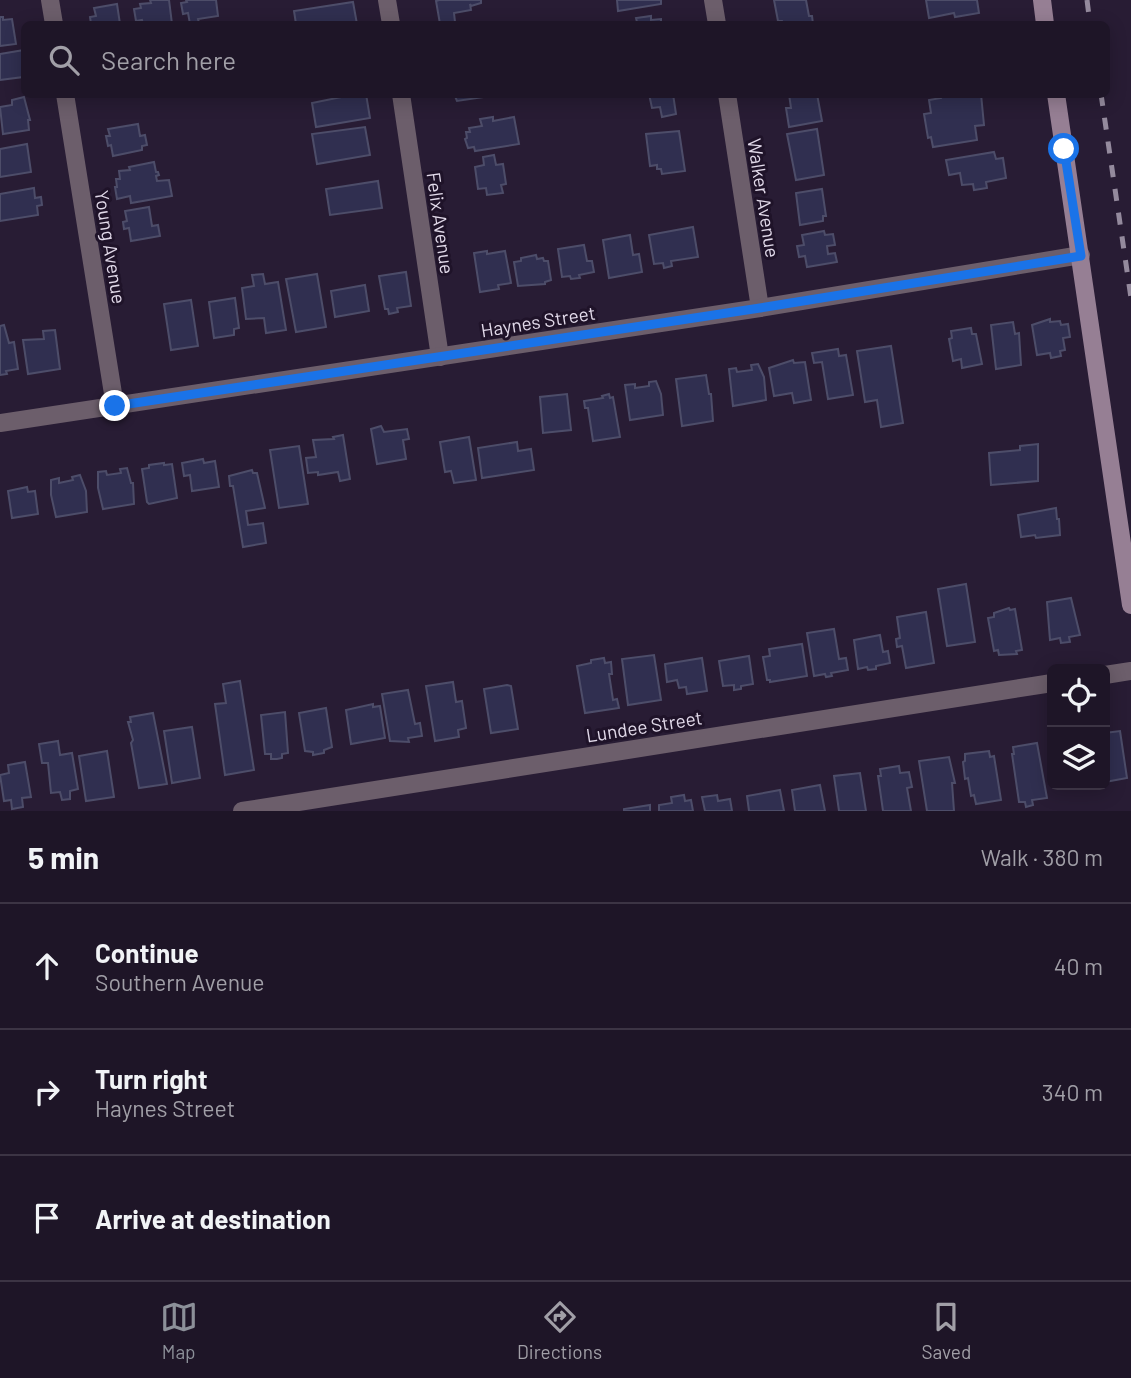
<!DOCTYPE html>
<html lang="en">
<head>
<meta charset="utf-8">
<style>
  :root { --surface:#1e1527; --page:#2b2233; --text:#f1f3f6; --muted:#a19fa7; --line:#3c3444; --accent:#8c9099 }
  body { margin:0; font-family:Barlow,sans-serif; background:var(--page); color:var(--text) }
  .controls { position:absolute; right:21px; bottom:21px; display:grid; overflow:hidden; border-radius:10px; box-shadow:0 4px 18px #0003 }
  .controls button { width:63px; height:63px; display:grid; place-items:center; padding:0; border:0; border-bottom:2px solid var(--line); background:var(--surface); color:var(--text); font:35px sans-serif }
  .stop { position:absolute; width:21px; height:21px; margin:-16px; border:5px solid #1a73e8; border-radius:50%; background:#fff }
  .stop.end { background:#1a73e8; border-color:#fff; box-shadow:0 2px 7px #0008 }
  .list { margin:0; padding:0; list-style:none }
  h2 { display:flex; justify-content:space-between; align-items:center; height:91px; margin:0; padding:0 28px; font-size:30px }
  h2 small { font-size:23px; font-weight:400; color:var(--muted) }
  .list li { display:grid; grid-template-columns:46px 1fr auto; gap:21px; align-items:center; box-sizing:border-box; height:126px; padding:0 28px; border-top:2px solid var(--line) }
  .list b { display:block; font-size:26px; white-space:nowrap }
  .list p { margin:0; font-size:23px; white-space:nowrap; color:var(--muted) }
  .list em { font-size:23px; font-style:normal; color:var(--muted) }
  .icon { flex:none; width:38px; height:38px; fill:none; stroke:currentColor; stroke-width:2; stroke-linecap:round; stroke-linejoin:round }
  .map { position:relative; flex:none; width:1131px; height:811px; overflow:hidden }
  .search { position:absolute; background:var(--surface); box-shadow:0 4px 18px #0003; left:21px; right:21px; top:21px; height:77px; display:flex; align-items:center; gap:18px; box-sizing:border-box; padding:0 24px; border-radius:10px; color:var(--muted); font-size:26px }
  .sheet { height:469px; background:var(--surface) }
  nav { display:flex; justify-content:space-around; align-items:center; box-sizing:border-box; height:98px; border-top:2px solid var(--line); background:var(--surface); font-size:19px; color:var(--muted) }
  nav a { display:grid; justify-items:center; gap:4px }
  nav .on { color:var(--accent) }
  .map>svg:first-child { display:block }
</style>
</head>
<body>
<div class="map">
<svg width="1131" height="811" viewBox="0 0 1131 811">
  <rect width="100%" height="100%" fill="#281c34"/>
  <g fill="#302f50" stroke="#4d4d69" stroke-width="2">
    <polygon points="150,0 169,0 172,24 143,24 142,20 136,21 134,9 141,8 140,4 151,3"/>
    <polygon points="186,0 216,0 218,16 198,19 199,23 190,24 188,13 183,14 181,3 187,2"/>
    <polygon points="439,0 481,0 481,3 471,6 470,4 471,10 454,13 455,22 440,24 436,1"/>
    <polygon points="617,0 661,0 661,4 618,11"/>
    <polygon points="774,0 806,0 809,16 812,16 813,24 783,24 782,21 778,21"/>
    <polygon points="926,0 977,0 979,13 955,17 954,13 929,18"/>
    <polygon points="353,2 357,24 296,24 294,11"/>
    <polygon points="117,4 120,24 91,24 90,17 96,16 94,8"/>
    <polygon points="651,16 651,20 661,19 661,24 629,24 637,22 636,18"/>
    <polygon points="0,17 3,17 3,20 12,19 16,44 0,46"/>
    <polygon points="24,50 23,77 0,80 0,54"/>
    <polygon points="356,94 366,94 370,118 316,127 312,103"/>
    <polygon points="454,94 498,94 498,95 457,101"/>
    <polygon points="649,94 673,94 676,114 662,117 660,107 652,108"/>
    <polygon points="789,94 817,94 822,121 789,127 786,108 791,108"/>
    <polygon points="940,94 981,94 984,125 975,126 977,140 933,147 931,137 928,138 924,114 931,113 929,100 941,98"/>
    <polygon points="24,97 30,120 28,120 29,130 3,134 0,107 12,105 12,100"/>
    <polygon points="493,117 493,121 514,117 519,144 475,151 474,147 468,148 465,139 467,138 466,132 470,132 469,128 482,126 480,119"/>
    <polygon points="138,124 140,136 145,135 147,145 142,146 142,150 113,156 111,145 108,146 106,136 110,136 108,129"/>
    <polygon points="365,127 370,155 317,164 312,134"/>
    <polygon points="817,129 824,175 796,180 787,134"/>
    <polygon points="679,131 685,171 662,174 661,169 657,169 657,165 650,166 646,134"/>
    <polygon points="27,144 31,172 0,177 0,149"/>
    <polygon points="994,152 996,159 1003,158 1006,178 986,182 987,188 974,190 973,184 962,185 960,173 949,175 946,160"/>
    <polygon points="494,155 496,165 503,164 506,184 501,185 503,193 487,195 486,188 478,189 475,167 484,165 483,157"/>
    <polygon points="154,162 156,172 158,172 159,175 156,176 157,181 169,180 172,196 131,203 130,196 117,199 115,187 117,187 116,179 120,179 119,171 130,170 129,167"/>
    <polygon points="378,181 382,208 330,215 326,189"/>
    <polygon points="34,188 35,198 41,197 42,205 37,206 38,215 0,221 0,194"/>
    <polygon points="822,189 826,216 823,216 823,221 800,225 796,193"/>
    <polygon points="149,207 152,226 158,225 160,236 131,241 129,228 124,229 123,222 127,221 125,211"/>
    <polygon points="693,227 698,257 671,261 672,266 664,268 663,263 654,264 649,235"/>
    <polygon points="824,231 825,235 833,234 835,245 827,246 828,254 835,253 837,262 807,267 805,256 799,257 797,246 804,245 802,235"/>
    <polygon points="630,235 633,255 639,254 642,272 609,278 603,240"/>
    <polygon points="584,245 587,261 592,261 594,272 579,275 580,278 571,279 570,276 562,277 558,249"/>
    <polygon points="487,251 487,254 505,251 511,283 498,285 499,289 480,292 474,253"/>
    <polygon points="536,255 537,259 543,258 544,261 548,261 551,280 545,282 545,284 518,286 514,262 521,261 521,258"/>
    <polygon points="406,272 411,306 397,308 398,312 389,314 388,309 385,309 379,276"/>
    <polygon points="263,274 265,284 278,282 286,330 266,333 264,318 246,319 242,288 254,286 252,275"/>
    <polygon points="317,274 326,327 296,332 286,279"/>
    <polygon points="365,285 369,311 335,317 331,291"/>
    <polygon points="235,298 239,328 234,329 234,335 214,338 209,302"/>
    <polygon points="191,300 198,346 171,350 164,304"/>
    <polygon points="1050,319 1050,322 1060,321 1061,325 1068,324 1070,337 1063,338 1065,350 1060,351 1061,356 1051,358 1050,353 1037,355 1032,325"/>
    <polygon points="1013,322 1015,334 1019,333 1021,365 996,369 991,325"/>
    <polygon points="4,325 9,343 14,342 18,369 6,371 7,374 0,375 0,326"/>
    <polygon points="971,328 972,334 976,334 982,364 962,368 961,359 953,361 949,339 952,338 951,331"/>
    <polygon points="55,330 60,369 28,374 23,340 44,339 43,331"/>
    <polygon points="891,346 903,423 881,427 877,400 865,402 857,351"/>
    <polygon points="838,349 839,356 846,355 853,395 828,399 822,362 814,363 812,353"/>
    <polygon points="793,360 794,363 805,362 811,400 794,403 792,393 774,396 769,368"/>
    <polygon points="758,364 764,377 766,400 733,406 729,369 736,368 737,372 752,370 751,365"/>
    <polygon points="706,375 709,394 711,394 713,421 682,426 676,379"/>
    <polygon points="656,381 661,394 663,415 630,420 625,385 635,384 635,388 649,386 649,382"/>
    <polygon points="567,394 571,430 543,433 540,397"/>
    <polygon points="609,394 610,398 613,397 620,437 593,441 588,408 585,408 584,401 603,398 602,396"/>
    <polygon points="381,426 384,432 407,429 409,439 403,440 406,459 377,464 371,429"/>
    <polygon points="343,435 350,479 340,481 338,472 318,475 318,472 308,473 306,458 316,457 313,440 334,439 333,437"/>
    <polygon points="469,437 476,480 454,483 451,471 445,472 440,442"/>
    <polygon points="517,442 518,451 531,449 534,470 482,478 478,448"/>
    <polygon points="1038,444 1038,481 991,485 989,453 1020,450 1020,446"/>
    <polygon points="299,446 308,504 279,508 270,450"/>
    <polygon points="203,459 204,463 215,461 219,487 192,491 190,475 184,476 182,463"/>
    <polygon points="164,463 164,465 172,464 177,498 149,504 147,502 142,469 149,468 149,465"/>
    <polygon points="127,468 131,483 133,483 134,504 103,509 98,488 98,472 106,471 107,475 121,473 120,469"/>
    <polygon points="252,470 253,473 257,473 265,508 246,511 248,525 263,523 266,543 243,547 233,486 230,486 229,476"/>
    <polygon points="80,475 86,491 87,512 56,517 51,495 51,480 59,478 59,483 73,480 72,477"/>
    <polygon points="27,487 28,492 35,491 38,514 12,518 8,491"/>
    <polygon points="1056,508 1057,519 1059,519 1060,535 1036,538 1035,535 1021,537 1018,515"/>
    <polygon points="966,584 975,642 947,646 938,589"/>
    <polygon points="1071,598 1080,635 1069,637 1070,642 1061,643 1060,638 1050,640 1047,602"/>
    <polygon points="1009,608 1010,610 1015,609 1022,650 1016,651 1017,654 999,655 998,650 994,651 988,618 994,617 994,613"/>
    <polygon points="926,612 934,663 906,668 902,646 897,647 896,639 900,638 897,617"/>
    <polygon points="834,629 839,659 846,658 848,670 831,673 832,676 826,677 825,674 814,676 807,633"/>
    <polygon points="880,635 883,652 888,651 890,663 876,666 876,669 868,670 867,667 858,669 854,640"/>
    <polygon points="802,644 807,676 770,682 770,680 767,680 763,657 770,656 769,649"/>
    <polygon points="654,655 661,700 628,705 622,659"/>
    <polygon points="749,656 753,684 741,686 741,689 734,690 734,685 723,686 719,661"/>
    <polygon points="604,658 605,663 611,662 612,674 609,674 613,700 617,699 619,708 585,713 577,666 591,663 591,660"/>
    <polygon points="702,658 707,691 687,694 686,687 679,688 677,680 667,682 665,664"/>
    <polygon points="240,681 254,770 225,775 215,704 226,703 223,684"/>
    <polygon points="453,682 456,702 462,701 466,728 458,730 459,737 435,741 426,686"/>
    <polygon points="507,685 511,686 518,729 491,733 484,689"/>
    <polygon points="408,690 415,724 420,723 422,736 408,738 409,742 390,741 382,694"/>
    <polygon points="373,704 373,707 380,706 385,738 351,744 346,710"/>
    <polygon points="326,708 332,747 324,750 324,753 313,755 313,752 305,751 299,713"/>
    <polygon points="285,712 288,753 282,754 282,758 277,759 271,759 271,754 265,754 261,715"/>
    <polygon points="153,713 167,784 139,788 131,743 133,740 128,722 131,722 130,717"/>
    <polygon points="192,727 200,778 172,783 164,731"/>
    <polygon points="1120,731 1127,778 1105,782 1105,733"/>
    <polygon points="58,741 60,755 72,753 78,789 70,791 70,799 62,800 60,792 51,793 48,763 42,763 39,744"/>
    <polygon points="1037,743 1047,798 1032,800 1033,805 1026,807 1025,802 1019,802 1012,754 1014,754 1013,747"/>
    <polygon points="107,751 114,797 86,801 79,756"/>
    <polygon points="989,751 990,757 994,756 1001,800 976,804 974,795 971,796 968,778 965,779 963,762 965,761 965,754"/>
    <polygon points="949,757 955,783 952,783 954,811 927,811 919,761"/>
    <polygon points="25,762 31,797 22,798 23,807 12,809 11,800 4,801 0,775 9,773 8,765"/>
    <polygon points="899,766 900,773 909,772 912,787 907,788 911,811 883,811 878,776 881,776 880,769"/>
    <polygon points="860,773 866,811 839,811 834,776"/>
    <polygon points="820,785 825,811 795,811 792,790"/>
    <polygon points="780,790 784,811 749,811 747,796"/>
    <polygon points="684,795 685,801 691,800 693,811 659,811 659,805 672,803 671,797"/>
    <polygon points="717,795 718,801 730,799 732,811 705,811 702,797"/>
    <polygon points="650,805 650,811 624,811 624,809"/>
  </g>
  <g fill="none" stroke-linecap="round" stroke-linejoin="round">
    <g stroke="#6c5e6b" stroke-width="18">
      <polyline points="50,0 54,24"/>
      <polyline points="387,0 391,24"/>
      <polyline points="713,0 717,24"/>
      <polyline points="65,94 115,406"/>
      <polyline points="401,94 440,357"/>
      <polyline points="727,94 760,308"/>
      <polyline points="1105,675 1131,671"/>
      <polyline points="242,811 1052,683"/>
    </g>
    <polyline stroke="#6c5e6b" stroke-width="18" points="0,423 760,308 1081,255"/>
    <g stroke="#967f94" stroke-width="18">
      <polyline points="1042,0 1045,24"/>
      <polyline points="1056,94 1131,605"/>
    </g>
    <g stroke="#948a9d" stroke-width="5" stroke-dasharray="12 12" stroke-linecap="butt">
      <polyline points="1087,0 1090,24"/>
      <polyline points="1101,94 1131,298"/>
    </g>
  </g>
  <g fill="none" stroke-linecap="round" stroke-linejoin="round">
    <polyline stroke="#1a73e8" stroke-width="9" points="115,406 760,308 1081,256 1064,149"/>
  </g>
  <g text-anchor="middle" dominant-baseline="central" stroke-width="6" stroke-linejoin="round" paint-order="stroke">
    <g font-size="19" fill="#e2daea" stroke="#1f1329">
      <text transform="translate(764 198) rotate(81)">Walker Avenue</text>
      <text transform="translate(441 223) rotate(82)">Felix Avenue</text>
      <text transform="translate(111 247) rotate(81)">Young Avenue</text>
      <text transform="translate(538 321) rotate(-9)">Haynes Street</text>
      <text transform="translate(644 726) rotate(-9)">Lundee Street</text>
    </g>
  </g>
</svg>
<div class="controls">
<button><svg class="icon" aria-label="locate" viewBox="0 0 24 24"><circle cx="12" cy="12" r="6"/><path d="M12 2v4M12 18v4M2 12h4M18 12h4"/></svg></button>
<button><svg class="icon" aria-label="layers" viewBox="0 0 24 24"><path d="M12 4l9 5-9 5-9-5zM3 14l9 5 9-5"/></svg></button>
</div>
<div class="stop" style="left:1064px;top:149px"></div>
<div class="stop end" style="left:115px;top:406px"></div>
<div class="search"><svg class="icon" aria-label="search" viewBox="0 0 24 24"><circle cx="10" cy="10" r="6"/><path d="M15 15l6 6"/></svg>Search here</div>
</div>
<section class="sheet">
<h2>5 min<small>Walk · 380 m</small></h2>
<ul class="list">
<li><svg class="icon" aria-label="ahead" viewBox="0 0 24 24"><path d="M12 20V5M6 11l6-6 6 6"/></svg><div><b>Continue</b><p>Southern Avenue</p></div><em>40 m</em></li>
<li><svg class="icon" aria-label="right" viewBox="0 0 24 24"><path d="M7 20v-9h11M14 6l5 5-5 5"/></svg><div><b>Turn right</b><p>Haynes Street</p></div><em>340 m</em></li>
<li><svg class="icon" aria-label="arrive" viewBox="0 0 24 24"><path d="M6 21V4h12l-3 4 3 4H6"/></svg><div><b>Arrive at destination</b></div></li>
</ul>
</section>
<nav>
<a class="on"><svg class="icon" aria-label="map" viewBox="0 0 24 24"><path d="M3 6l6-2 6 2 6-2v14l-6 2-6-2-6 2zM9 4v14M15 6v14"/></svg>Map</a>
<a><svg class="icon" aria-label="directions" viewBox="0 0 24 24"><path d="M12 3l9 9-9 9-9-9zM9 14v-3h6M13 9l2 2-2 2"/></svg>Directions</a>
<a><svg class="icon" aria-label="saved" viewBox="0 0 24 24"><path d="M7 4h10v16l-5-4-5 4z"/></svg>Saved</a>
</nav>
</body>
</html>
